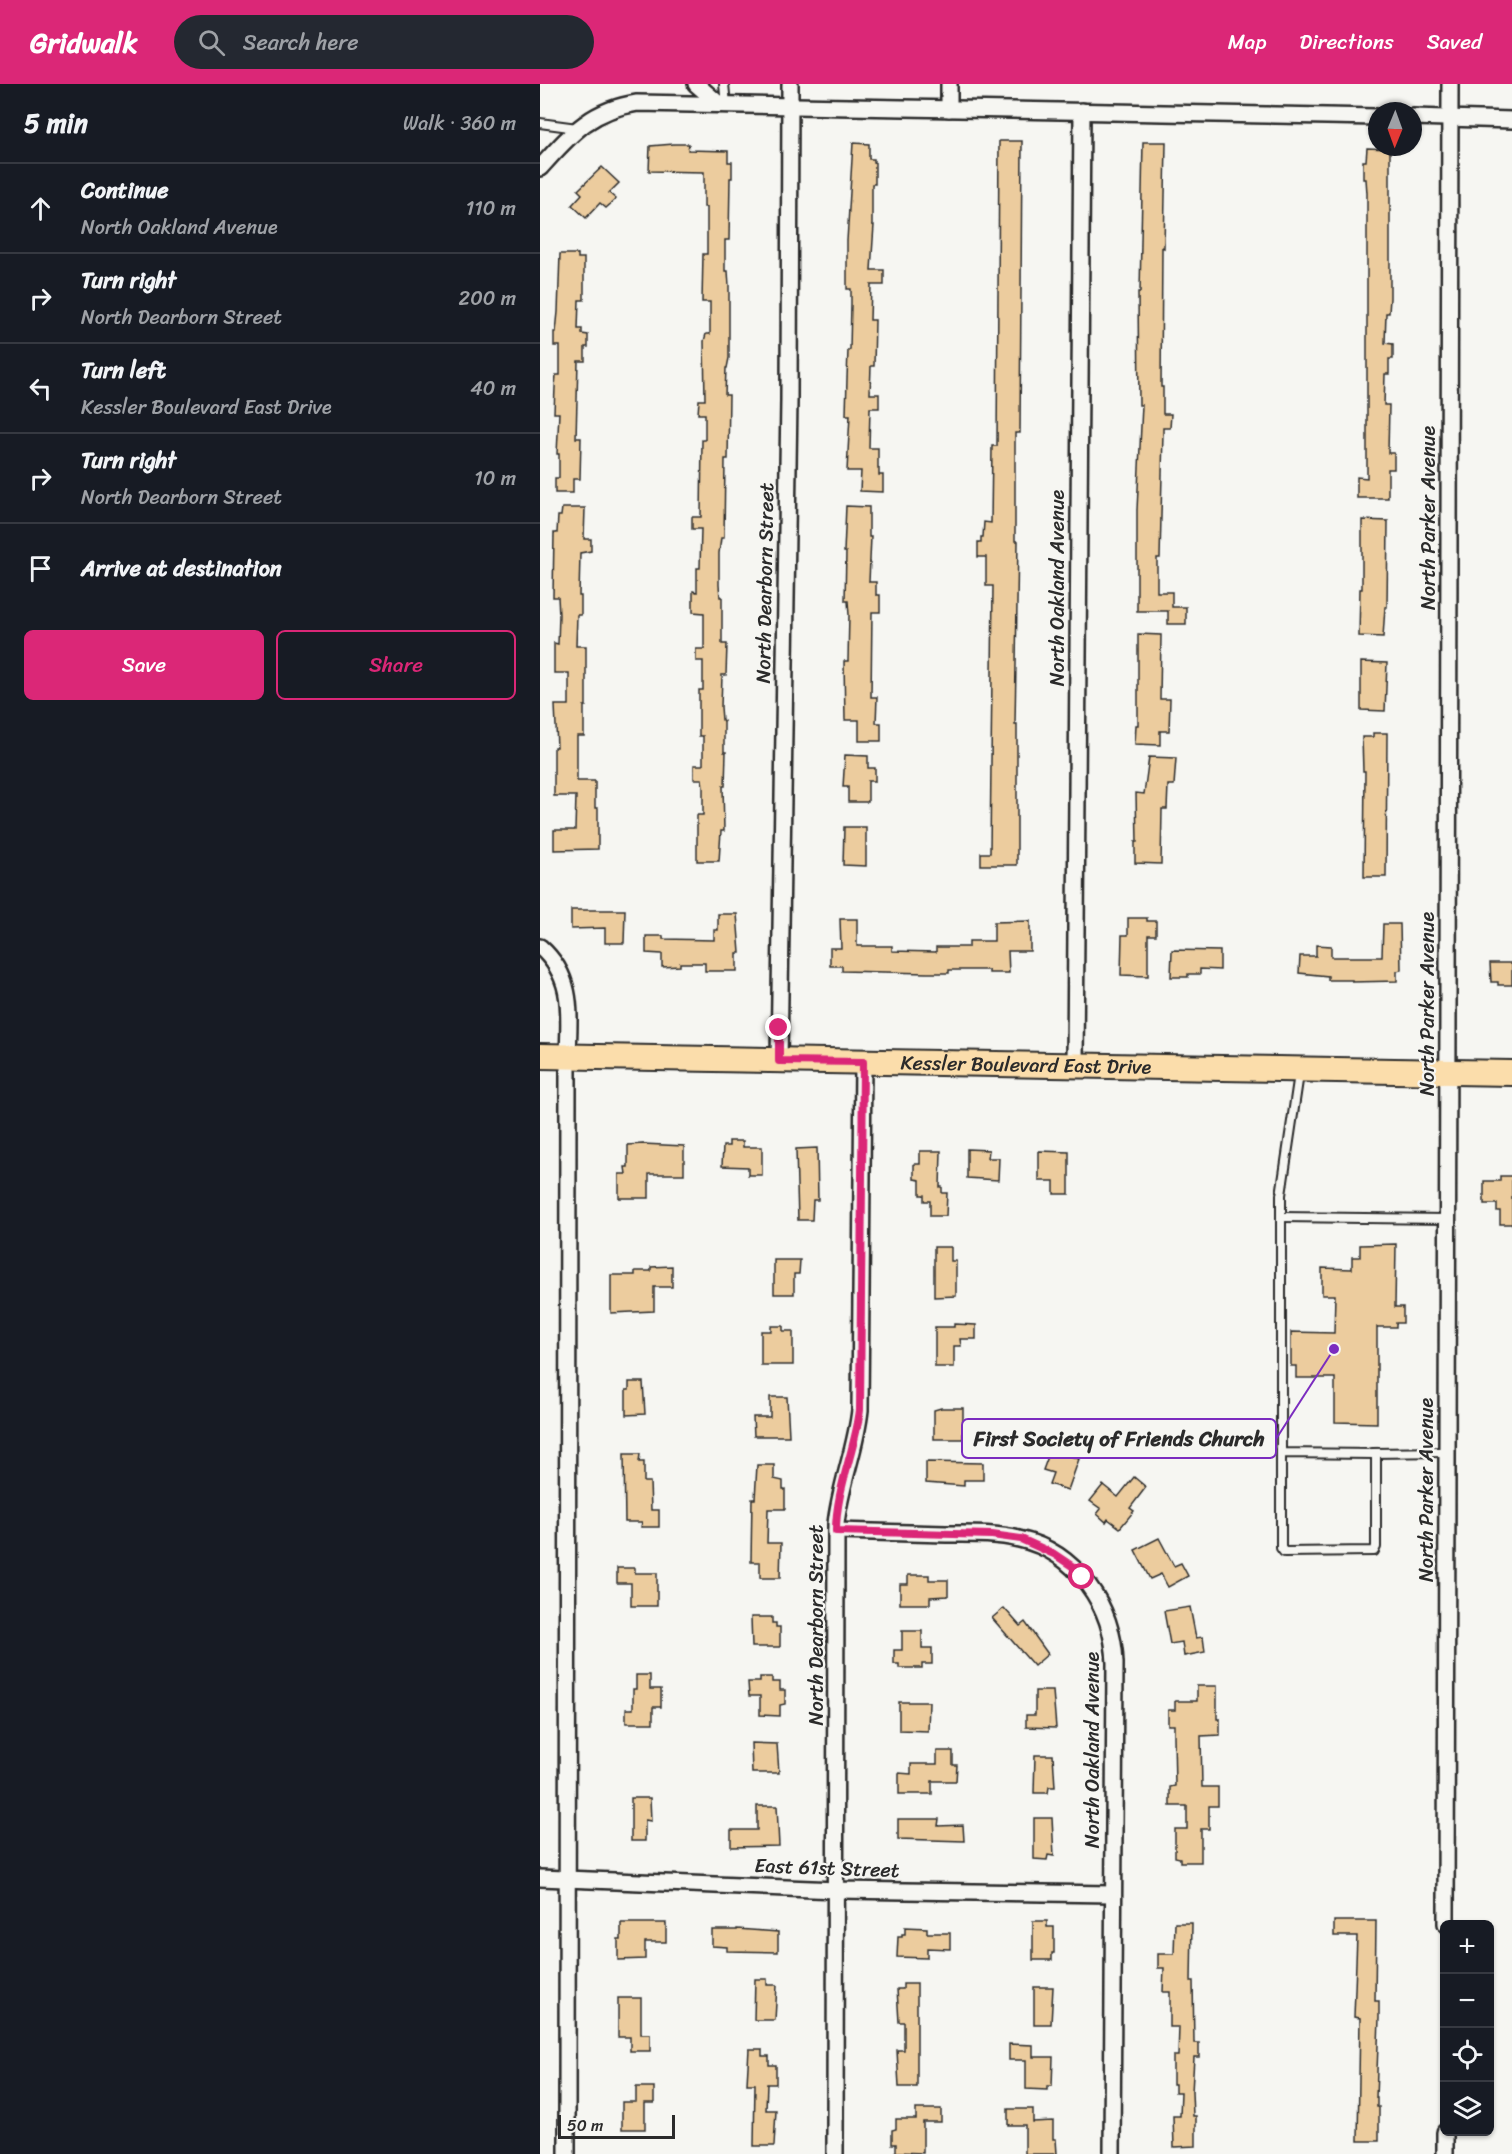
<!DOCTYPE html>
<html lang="en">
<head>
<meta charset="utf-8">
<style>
  :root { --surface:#171b24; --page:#242831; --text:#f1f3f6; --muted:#9ea1a6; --line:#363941; --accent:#db2777 }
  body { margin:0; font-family:Sriracha,sans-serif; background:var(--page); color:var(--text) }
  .controls { position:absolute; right:18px; bottom:18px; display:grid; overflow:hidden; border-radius:9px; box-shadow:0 2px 4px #0004 }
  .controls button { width:54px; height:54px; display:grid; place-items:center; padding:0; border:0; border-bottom:2px solid var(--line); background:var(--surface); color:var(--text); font:30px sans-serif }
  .compass { position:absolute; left:828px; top:18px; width:54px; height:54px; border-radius:50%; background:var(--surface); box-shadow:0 2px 4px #0004; rotate:181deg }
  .scale { position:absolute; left:18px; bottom:15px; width:117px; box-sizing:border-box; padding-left:6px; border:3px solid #2b2b2b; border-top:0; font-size:16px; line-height:21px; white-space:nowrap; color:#2b2b2b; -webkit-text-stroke:4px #f6f6f2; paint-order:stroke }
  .stop { position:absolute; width:18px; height:18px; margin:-14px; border:4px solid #db2777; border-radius:50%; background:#fff }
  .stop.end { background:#db2777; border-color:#fff; box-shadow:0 2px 6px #0008 }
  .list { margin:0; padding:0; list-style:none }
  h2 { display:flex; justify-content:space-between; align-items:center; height:78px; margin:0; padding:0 24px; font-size:26px }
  h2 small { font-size:20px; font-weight:400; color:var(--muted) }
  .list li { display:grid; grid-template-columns:39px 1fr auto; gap:18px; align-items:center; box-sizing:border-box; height:90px; padding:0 24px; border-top:2px solid var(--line) }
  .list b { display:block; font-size:22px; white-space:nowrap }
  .list p { margin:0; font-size:20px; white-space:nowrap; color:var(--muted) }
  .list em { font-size:20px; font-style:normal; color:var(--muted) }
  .actions { display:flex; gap:12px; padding:18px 24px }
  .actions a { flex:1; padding:14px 0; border:2px solid var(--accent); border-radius:9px; text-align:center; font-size:21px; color:var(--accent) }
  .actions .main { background:var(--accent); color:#fff }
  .icon { flex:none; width:33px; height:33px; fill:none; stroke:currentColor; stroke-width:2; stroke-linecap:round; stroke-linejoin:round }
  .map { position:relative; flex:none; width:972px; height:2070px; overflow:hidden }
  header { display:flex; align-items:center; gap:36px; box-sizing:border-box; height:84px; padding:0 30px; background:var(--accent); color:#fff }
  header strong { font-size:28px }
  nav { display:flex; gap:33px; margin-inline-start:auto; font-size:21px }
  .search { width:420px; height:54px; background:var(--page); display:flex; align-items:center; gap:15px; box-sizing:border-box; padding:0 21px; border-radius:33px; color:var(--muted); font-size:22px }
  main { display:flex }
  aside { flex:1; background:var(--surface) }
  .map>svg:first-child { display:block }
</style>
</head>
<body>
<header>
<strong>Gridwalk</strong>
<div class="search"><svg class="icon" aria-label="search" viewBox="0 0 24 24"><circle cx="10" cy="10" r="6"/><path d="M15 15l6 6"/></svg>Search here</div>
<nav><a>Map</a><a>Directions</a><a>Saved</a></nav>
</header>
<main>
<aside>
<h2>5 min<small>Walk · 360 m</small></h2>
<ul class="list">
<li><svg class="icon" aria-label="ahead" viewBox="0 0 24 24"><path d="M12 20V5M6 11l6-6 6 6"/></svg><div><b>Continue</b><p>North Oakland Avenue</p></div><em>110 m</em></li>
<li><svg class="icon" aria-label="right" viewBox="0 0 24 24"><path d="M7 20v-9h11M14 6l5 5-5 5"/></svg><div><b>Turn right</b><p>North Dearborn Street</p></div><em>200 m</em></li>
<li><svg class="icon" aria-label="left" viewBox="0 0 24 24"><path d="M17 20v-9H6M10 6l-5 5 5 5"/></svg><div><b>Turn left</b><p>Kessler Boulevard East Drive</p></div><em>40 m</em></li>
<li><svg class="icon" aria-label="right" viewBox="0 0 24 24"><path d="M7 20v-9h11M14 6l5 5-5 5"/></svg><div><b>Turn right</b><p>North Dearborn Street</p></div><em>10 m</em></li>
<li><svg class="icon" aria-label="arrive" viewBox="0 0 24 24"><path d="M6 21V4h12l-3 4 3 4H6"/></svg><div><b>Arrive at destination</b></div></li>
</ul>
<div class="actions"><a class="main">Save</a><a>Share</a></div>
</aside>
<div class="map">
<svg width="972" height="2070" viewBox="0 0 972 2070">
  <rect width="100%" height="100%" fill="#f6f6f2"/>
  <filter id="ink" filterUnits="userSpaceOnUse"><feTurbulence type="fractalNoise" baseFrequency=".0167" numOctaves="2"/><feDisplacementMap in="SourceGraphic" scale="12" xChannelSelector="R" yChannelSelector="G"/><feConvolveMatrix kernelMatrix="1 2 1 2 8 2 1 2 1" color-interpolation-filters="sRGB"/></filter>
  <g filter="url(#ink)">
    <g fill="#eccc9e" stroke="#2b2b2b" stroke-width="1.5">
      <polygon points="459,57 482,57 480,349 475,349 475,457 478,457 475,640 477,640 477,781 441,781 441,769 450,769 453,502 446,502 446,473 438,473 438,458 441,458 441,453 443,453 444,438 451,439 452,362 457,362"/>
      <polygon points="603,58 626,58 624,164 622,163 621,303 623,303 623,330 631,330 630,344 623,344 623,348 620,474 617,474 617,508 632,508 632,523 646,523 646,540 628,540 628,527 597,527 597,426 602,321 599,321 598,208 600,208"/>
      <polygon points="313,59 329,60 329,75 334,75 334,78 335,78 335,100 332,100 332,141 334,141 331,186 344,186 344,201 331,201 330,236 335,236 334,282 331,282 330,310 339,310 339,324 330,324 329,364 338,364 338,384 339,384 339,391 343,391 343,408 320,407 321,387 307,387 310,331 306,331 307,295 308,266 310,266 311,220 311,205 307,205 307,157"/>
      <polygon points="134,60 149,60 148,66 188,67 188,78 192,78 192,94 190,94 189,156 185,156 185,187 188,187 189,202 189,274 187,284 186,284 185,311 189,311 188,375 185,375 184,454 181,454 179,469 179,501 180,513 182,513 182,560 187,560 186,591 182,591 181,623 182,636 184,637 184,668 186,668 185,702 183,702 184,747 181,747 179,777 157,777 157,731 163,731 163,703 162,695 154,695 154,681 163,681 163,652 159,652 159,606 163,606 163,577 156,577 156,565 164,565 164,529 153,528 153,507 157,508 157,484 160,484 161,445 152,445 152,433 161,433 162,356 165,356 165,330 158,330 159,316 165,316 164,257 166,250 170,250 170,218 162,218 163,170 167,170 167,123 164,123 164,88 109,87 110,62"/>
      <polygon points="827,64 850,65 850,214 849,229 846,229 845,259 853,260 853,275 849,275 849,290 845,290 844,321 849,321 848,369 854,369 854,385 848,385 848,414 817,414 817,393 827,394 827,109 826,95 823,95 823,77 826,77"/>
      <polygon points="62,83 79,99 69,109 76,115 66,124 60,119 46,134 32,121 42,110 38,106"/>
      <polygon points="20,170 38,170 38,174 44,174 44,216 39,216 38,245 42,245 42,250 48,251 48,263 45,263 45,277 38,277 36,354 41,354 40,395 33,395 33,409 15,409 15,394 19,394 19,370 17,370 19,329 14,329 15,303 16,291 20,291 20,262 14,262 14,248 16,248 18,228"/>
      <polygon points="306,422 329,423 329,453 331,453 329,498 336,498 336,511 340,511 340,528 332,528 331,613 337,613 336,639 341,639 341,657 319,657 319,636 305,636 304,577 308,577 309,531 308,517 305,517 306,468 304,468"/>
      <polygon points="22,424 45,424 44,455 51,455 51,467 40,469 39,512 41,512 41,531 37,531 36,562 46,562 46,622 44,622 44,652 37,652 37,697 55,697 55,724 58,724 58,765 14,766 14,746 35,746 36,712 14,712 14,663 17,663 15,621 29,621 29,589 14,589 14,559 18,560 19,531 18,513 13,513 14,449 17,449 18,432 21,432"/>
      <polygon points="822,436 848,437 847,523 845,523 843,553 819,552 820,505 822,505"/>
      <polygon points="598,550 621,551 620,615 630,615 629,647 620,647 620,661 595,660 596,641 598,641"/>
      <polygon points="821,578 847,579 845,627 821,626"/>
      <polygon points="833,649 847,649 846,793 824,793 825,687 823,687 822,653 833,653"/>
      <polygon points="305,671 328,672 328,684 335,684 335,697 328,697 328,718 308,718 308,703 303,703"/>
      <polygon points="609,673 636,674 634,701 628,701 627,725 622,725 621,780 595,779 595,758 597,758 596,709 604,710"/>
      <polygon points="304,743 326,743 326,782 303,781"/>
      <polygon points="31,826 85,826 84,859 65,859 65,844 31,845"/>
      <polygon points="178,830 197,830 200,869 197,869 197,887 165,887 165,879 140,879 140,882 122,883 122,870 106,869 106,852 123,852 123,855 174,856 174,846 178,846"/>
      <polygon points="588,834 607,834 607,837 616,837 616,851 608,851 608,892 581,891 582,851 588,851"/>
      <polygon points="300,835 317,835 317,862 352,862 352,867 396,868 396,863 429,863 429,857 454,857 454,838 490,837 490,867 468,867 469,889 449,889 449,886 409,886 409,889 387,889 302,887 302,882 290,882 290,864 301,864"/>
      <polygon points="843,840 860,840 861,886 857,887 857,897 812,898 812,896 788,896 788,892 759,889 760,872 776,872 776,861 791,862 791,873 842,873"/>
      <polygon points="632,866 680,867 680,886 660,885 660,890 648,890 648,893 631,893"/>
      <polygon points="950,879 972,879 972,901 958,901 958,898 951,898"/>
      <polygon points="189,1057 203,1057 203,1063 222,1063 222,1091 208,1091 208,1083 182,1082 183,1062 189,1062"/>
      <polygon points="103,1060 144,1062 144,1090 109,1090 109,1114 79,1114 79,1090 86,1090 85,1083 88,1083 88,1061"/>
      <polygon points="277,1064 278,1116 273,1116 272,1136 258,1136 256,1065"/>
      <polygon points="427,1065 449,1066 448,1074 459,1074 458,1096 427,1094"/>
      <polygon points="380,1067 401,1067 400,1103 402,1103 402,1109 407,1109 406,1132 390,1132 390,1117 384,1117 384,1111 380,1111 380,1096 374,1095 374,1080 380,1080"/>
      <polygon points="499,1067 529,1068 529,1110 514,1110 514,1097 499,1097"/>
      <polygon points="960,1092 972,1092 972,1140 960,1140 960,1127 957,1127 957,1120 944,1120 944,1097 960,1097"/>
      <polygon points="856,1160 855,1223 863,1223 863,1239 856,1239 856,1243 837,1243 837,1339 795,1338 795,1294 756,1294 756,1282 751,1282 751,1248 794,1249 795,1211 782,1211 782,1184 812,1185 812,1173 820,1173 820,1161"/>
      <polygon points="394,1163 411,1163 411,1177 416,1177 416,1212 394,1213"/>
      <polygon points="234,1176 260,1176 259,1190 254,1190 254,1210 234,1210"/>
      <polygon points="132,1182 132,1203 114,1203 114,1227 71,1229 71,1191 95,1191 95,1187 111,1187 111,1183"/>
      <polygon points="414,1240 436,1241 436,1255 420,1255 421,1262 414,1262 414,1283 395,1283 395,1243 414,1243"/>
      <polygon points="231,1242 243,1242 243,1247 253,1247 253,1281 221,1281 221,1247 231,1247"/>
      <polygon points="89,1298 103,1298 105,1330 86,1331 86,1306 89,1306"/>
      <polygon points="230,1313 247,1313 249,1352 214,1352 213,1333 230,1333"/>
      <polygon points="401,1324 423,1324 423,1355 394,1355 394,1326"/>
      <polygon points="502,1347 526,1355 522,1369 539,1375 528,1406 509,1400 513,1389 503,1386 510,1367 497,1363"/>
      <polygon points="84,1370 100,1370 99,1378 104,1378 104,1398 110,1398 111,1426 119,1426 119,1443 101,1443 102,1438 85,1438"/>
      <polygon points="386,1378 443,1379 443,1396 424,1396 424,1402 386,1399"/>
      <polygon points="217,1381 234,1381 234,1395 243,1397 243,1405 245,1405 245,1425 228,1425 227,1459 241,1459 240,1494 220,1494 220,1478 211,1478 212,1415 215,1415"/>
      <polygon points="594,1393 606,1403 590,1424 594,1427 580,1444 568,1435 566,1438 557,1430 561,1425 550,1417 563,1401 578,1413"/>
      <polygon points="619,1454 634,1482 641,1479 648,1492 628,1503 621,1490 610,1495 595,1466"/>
      <polygon points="77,1484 95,1484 95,1489 117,1489 117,1522 91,1522 91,1499 77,1499"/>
      <polygon points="368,1491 389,1491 389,1496 408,1496 408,1512 390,1513 390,1520 360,1520 360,1500 368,1500"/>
      <polygon points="650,1523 656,1554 663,1553 665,1568 644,1572 642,1558 630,1560 624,1527"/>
      <polygon points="464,1524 480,1542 485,1538 508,1570 494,1582 452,1534"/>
      <polygon points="211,1533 232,1533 232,1539 236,1539 236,1543 240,1543 240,1563 212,1563"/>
      <polygon points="362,1547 382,1547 382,1564 392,1564 392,1580 382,1580 382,1584 359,1584 359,1580 354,1580 354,1566 362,1566"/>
      <polygon points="96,1591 110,1591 110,1605 121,1605 121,1623 113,1623 113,1639 86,1639 86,1625 93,1625 93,1605 96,1605"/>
      <polygon points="220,1593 232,1593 232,1598 240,1598 240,1606 245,1606 245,1620 240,1621 240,1632 220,1631 220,1612 209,1612 208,1598 220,1598"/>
      <polygon points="657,1602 677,1602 677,1635 680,1635 680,1651 661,1652 662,1703 678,1703 678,1722 669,1722 669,1745 661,1745 661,1778 640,1778 640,1774 635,1773 635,1745 647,1745 647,1722 630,1722 630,1703 635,1702 634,1652 634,1641 628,1641 628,1626 635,1626 635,1617 657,1617"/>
      <polygon points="495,1607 513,1607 516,1644 486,1643 486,1631 495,1631"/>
      <polygon points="359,1618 389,1618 388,1647 359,1646"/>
      <polygon points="211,1659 237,1660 239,1689 212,1689"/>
      <polygon points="397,1667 413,1667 413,1681 417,1681 416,1697 392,1697 392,1710 359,1710 359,1689 371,1690 371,1680 397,1680"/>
      <polygon points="495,1671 513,1671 515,1703 509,1703 508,1709 494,1709"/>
      <polygon points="91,1714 110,1714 111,1737 105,1736 105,1757 91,1757"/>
      <polygon points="217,1722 237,1722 239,1762 191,1763 191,1746 217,1746"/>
      <polygon points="494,1734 512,1734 514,1772 508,1771 507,1776 494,1775"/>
      <polygon points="358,1735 399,1735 398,1742 423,1741 424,1757 358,1755"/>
      <polygon points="493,1837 507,1837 507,1843 514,1843 514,1869 512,1869 512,1876 493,1876"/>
      <polygon points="794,1837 836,1837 835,1917 839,1917 839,1934 836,2014 837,2014 837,2023 839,2023 839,2057 818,2057 820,1934 814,1933 817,1852 794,1852"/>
      <polygon points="81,1839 126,1839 126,1858 105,1858 105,1875 78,1876 78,1855 81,1855"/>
      <polygon points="635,1839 652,1839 651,1897 653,1897 654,1959 659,1959 659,1973 654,1973 652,2008 653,2032 656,2032 656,2062 634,2063 633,2032 640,2032 641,2008 635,2008 635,2000 633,2000 633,1972 638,1972 639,1943 630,1943 630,1908 623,1908 624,1884 618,1884 618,1870 634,1870"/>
      <polygon points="365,1843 387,1844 387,1849 410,1849 410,1865 387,1864 387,1874 357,1873 358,1853 362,1853 362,1850 365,1850"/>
      <polygon points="197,1845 238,1848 238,1868 187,1867 187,1863 172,1862 172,1846 197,1846"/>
      <polygon points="215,1895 227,1895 227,1901 237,1901 235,1936 214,1936"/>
      <polygon points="363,1900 377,1900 377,2003 359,2003 357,1966 364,1966 364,1938 359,1938 357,1905 363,1905"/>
      <polygon points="494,1903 513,1903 511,1940 494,1940"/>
      <polygon points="78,1914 101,1914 101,1950 110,1950 110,1967 90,1967 90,1953 78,1953"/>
      <polygon points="469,1960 493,1961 493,1973 513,1973 512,2002 507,2002 507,2006 486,2005 486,1976 469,1976"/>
      <polygon points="209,1965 222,1965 222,1972 229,1972 229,1981 236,1981 236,2000 227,2000 226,2026 236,2026 234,2062 214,2062 215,2000 207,2000"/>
      <polygon points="96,2003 114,2003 114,2019 105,2019 105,2045 82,2045 82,2018 96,2018"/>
      <polygon points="376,2025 401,2025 401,2038 383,2038 383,2069 356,2068 356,2060 352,2060 352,2046 356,2045 356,2035 376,2035"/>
      <polygon points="468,2025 493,2025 493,2038 513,2037 513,2055 516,2055 517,2070 485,2070 485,2041 468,2041"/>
    </g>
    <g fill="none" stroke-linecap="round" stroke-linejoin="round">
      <g stroke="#2b2b2b" stroke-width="12">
        <g id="lane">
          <polyline points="184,0 186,21"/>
          <polyline points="0,39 37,44"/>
          <polyline points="741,1133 907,1135"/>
          <polyline points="741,1369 834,1370 836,1373 836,1463 834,1467 744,1468 741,1464 741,1111 759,990"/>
          <polyline points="832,1369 907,1368"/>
        </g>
      </g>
      <g stroke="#2b2b2b" stroke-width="20">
        <g id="street">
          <polyline points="156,0 179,20"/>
          <polyline points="409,25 409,0"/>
          <polyline points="873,33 972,36"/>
          <path d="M 0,84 C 30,51 50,26 97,19 L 837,33"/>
          <path d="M 0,863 C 35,894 29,930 28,972 L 27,2070"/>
          <polyline points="239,977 249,316 250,0"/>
          <polyline points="535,981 542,27"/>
          <path d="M 296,1447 C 333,1448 369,1449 406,1450 C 430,1450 455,1449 479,1455 C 537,1468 573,1522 575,1579 L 572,2070"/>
          <polyline points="0,1794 297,1806 573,1810"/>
          <polyline points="906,1840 910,0"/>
          <path d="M 295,2070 L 296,1440 C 300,1401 316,1365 320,1326 L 323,978"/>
          <polyline points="905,2070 905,2048"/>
        </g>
      </g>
      <g stroke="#2b2b2b" stroke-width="28">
        <g id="primary">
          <path id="s1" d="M 0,972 L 972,989"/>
        </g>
      </g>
      <use href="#lane" stroke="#f6f6f2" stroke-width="8"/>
      <use href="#street" stroke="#f6f6f2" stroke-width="15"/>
      <use href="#primary" stroke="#fbddab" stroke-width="24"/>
    </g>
  </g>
  <g fill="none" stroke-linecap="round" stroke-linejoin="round" filter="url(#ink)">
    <path stroke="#db2777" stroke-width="8" d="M 239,944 L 239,977 L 323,978 L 320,1326 C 315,1367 296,1405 296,1447 L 452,1451 L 481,1455 L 514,1470 L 532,1482 L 542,1493"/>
  </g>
  <g text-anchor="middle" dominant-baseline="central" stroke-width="4.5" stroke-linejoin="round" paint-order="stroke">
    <g font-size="20" fill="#2b2b2b" stroke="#f6f6f2">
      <text transform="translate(888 434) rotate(-90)">North Parker Avenue</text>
      <text transform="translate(225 499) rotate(-89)">North Dearborn Street</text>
      <text transform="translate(517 504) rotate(-90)">North Oakland Avenue</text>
      <text transform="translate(887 920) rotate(-90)">North Parker Avenue</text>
      <text stroke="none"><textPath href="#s1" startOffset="486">Kessler Boulevard East Drive</textPath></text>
      <text transform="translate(886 1406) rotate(-90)">North Parker Avenue</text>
      <text transform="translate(276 1541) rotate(-90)">North Dearborn Street</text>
      <text transform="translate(552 1666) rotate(-90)">North Oakland Avenue</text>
      <text transform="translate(287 1784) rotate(2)">East 61st Street</text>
    </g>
  </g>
  <path fill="none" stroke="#7b2cbf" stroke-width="2" d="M794 1265L736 1355"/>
  <circle fill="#7b2cbf" stroke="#f6f6f2" stroke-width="2" cx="794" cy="1265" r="6"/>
  <rect fill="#f6f6f2" stroke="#7b2cbf" stroke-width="2" x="422" y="1335" width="314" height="39" rx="6"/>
  <g font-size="21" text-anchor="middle" font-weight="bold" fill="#2b2b2b">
    <text x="579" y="1362">First Society of Friends Church</text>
  </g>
</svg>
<div class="controls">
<button>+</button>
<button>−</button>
<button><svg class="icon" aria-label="locate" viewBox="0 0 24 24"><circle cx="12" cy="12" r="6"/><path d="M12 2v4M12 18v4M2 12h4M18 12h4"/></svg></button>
<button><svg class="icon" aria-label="layers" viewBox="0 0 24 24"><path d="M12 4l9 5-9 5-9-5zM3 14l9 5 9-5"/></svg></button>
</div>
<svg class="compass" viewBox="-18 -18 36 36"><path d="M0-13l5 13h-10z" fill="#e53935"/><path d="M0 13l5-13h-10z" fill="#9ea1a6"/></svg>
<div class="scale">50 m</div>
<div class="stop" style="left:542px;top:1493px"></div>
<div class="stop end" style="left:239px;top:944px"></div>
</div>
</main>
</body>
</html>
